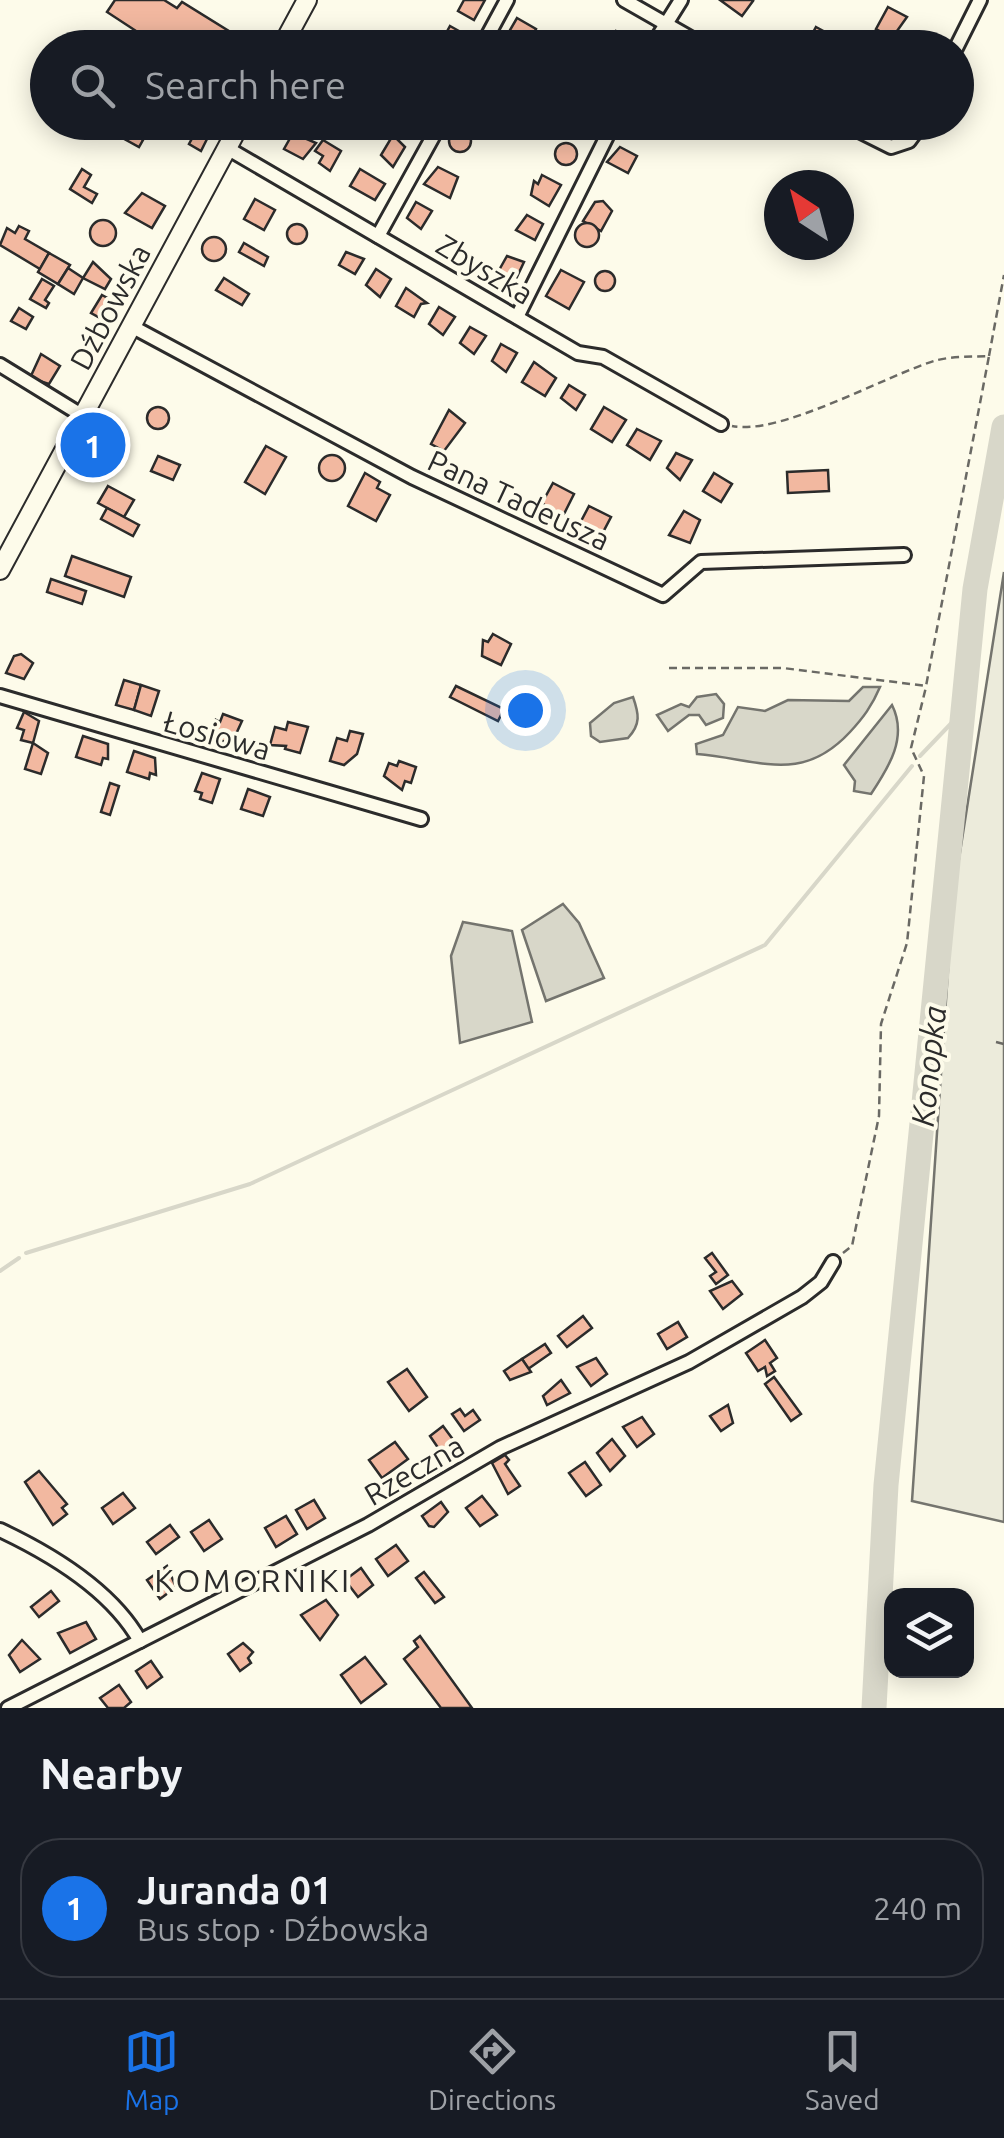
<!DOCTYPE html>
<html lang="en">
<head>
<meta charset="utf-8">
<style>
  :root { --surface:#171b24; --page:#20242c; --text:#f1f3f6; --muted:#9ea1a6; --line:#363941; --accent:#1a73e8 }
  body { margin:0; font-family:Ubuntu,sans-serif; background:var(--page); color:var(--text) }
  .controls { position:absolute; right:30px; bottom:30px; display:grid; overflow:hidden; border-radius:20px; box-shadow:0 5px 25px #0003 }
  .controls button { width:90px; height:90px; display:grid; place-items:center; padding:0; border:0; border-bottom:2px solid var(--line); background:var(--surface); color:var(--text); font:50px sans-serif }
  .compass { position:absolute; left:764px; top:170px; width:90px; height:90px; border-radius:50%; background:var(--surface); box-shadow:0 5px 25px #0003; rotate:324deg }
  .you { position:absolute; left:525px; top:710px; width:35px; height:35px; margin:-25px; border:8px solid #fff; border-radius:50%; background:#1a73e8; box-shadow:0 0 0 15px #1a73e833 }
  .badge { display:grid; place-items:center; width:65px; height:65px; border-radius:50%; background:var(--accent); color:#fff; font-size:32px; font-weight:700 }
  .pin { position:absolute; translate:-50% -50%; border:5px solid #fff; box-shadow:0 2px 10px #0006 }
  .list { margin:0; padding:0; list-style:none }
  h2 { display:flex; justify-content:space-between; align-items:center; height:130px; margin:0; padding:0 40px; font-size:42px }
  h2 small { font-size:32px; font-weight:400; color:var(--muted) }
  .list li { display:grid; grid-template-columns:65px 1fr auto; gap:30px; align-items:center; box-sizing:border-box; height:140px; margin:0 20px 20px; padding:0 20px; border:2px solid var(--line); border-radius:40px }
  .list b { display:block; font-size:38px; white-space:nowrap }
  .list p { margin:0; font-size:32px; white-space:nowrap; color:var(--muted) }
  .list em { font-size:32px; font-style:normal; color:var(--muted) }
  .icon { flex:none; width:55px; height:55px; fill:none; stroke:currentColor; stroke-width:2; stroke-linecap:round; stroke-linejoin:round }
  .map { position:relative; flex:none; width:1004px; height:1708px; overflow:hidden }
  .search { position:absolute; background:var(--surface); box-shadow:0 5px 25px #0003; left:30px; right:30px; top:30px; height:110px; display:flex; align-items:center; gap:25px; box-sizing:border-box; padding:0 35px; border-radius:55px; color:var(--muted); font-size:38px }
  .sheet { height:290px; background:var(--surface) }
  nav { display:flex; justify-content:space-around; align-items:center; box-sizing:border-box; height:140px; border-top:2px solid var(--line); background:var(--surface); font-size:28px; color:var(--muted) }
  nav a { display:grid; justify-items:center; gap:5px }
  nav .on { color:var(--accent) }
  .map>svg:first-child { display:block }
</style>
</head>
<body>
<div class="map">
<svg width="1004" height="1708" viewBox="0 0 1004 1708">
  <rect width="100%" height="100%" fill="#fdfbea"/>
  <polygon fill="#ecebdb" stroke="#74746e" stroke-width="2.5" points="1004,572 1004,1522 912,1501 953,897"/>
  <g fill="#d8d7c9" stroke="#74746e" stroke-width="2.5">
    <path d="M 863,687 L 880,687 C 872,706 863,718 850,732 C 801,785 759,759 697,754 L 696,744 L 723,735 L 738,707 L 765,711 L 788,700 L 849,701 Z"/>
    <polygon points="716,694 724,704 723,718 706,725 699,715 689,715 668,731 657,715 681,704 689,707 697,697"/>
    <path d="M 633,697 C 639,714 641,724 628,738 L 600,742 L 591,736 L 590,723 L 614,703 Z"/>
    <path d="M 892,705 C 908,737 889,767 871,794 L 854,791 L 855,781 L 844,765 Z"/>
    <polygon points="563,904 579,923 604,978 546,1001 522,930"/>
    <polygon points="463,922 512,931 532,1022 460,1043 451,956"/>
  </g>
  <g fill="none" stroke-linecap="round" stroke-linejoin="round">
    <g stroke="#d8d7c9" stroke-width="4">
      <polyline points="920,756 963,711"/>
      <polyline points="26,1253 250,1184 765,945 912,766"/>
      <polyline points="0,1271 19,1258"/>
    </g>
    <polyline stroke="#d8d7c9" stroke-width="25" points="874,1708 886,1485 963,711 975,589 1004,427"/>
  </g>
  <g fill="#f2b8a0" stroke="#2b2b2b" stroke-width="2.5">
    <polygon points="115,0 164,0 177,8 182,2 232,33 224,48 162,48 107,12"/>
    <polygon points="464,0 485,0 474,20 458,11"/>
    <polygon points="720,0 751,0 753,1 742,16"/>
    <polygon points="888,7 907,17 892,38 876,29"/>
    <polygon points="517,18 536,29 526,48 506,37"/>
    <polygon points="450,26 466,35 459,48 438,48"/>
    <polygon points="816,27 840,40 836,48 805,47"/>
    <polygon points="616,31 633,40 629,48 601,42 604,37 610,41"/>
    <polygon points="113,122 143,140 139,147 108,130"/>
    <polygon points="201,122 213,127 201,151 189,144"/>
    <polygon points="373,122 368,132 355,125 350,136 327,123"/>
    <circle cx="460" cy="141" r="11"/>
    <polygon points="293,133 316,143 303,159 284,149"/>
    <polygon points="393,135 405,147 393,167 381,155"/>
    <polygon points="323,140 341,151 330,171 319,163 323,156 315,151"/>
    <circle cx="566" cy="154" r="11"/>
    <polygon points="620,147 637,156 628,173 607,162"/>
    <polygon points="438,167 458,177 450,198 424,184"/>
    <polygon points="82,169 91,175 84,187 97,194 92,203 70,189"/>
    <polygon points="360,169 385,184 375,200 350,186"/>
    <polygon points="542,175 561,185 549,206 531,195 534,181 538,184"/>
    <polygon points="142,193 165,206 152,228 125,213"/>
    <polygon points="255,199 275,210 264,230 244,219"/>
    <polygon points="603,201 612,211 601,231 583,221 595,202"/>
    <polygon points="416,202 432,211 421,229 407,218"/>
    <polygon points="527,215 543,224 535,240 516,230"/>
    <circle cx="103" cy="233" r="13"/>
    <circle cx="587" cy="235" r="12"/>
    <circle cx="297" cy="234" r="10"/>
    <polygon points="19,226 29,231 25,239 49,253 40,269 0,245 7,228 15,233"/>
    <circle cx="214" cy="249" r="12"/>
    <polygon points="244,243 268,257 264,266 239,252"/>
    <polygon points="346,252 364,259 355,274 339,265"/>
    <polygon points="49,253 70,265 58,284 38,272"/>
    <polygon points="507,256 524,262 515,281 498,272"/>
    <polygon points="93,262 111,279 105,289 83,278"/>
    <polygon points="68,268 83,278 74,294 58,284"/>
    <polygon points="376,269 391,279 380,297 366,285"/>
    <polygon points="561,270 584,282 569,309 546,296"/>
    <circle cx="605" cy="281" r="10"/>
    <polygon points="224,278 249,294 242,305 216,290"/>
    <polygon points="42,279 54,286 45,300 49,303 46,308 30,299"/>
    <polygon points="406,288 427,303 421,304 414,317 396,306"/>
    <polygon points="102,295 113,301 102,319 91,313"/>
    <polygon points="439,307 455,317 443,335 429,324"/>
    <polygon points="19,308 33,317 26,329 11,321"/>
    <polygon points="470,327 486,336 474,354 460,343"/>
    <polygon points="501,344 517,353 506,372 492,361"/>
    <polygon points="41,354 60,366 49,384 30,378"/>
    <polygon points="534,362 556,378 545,396 522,382"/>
    <polygon points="569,385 585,395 576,410 561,398"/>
    <circle cx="158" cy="418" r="11"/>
    <polygon points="604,407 626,420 612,442 591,429"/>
    <polygon points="449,410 465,423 444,451 431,444"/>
    <polygon points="637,429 661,441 650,460 627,445"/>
    <polygon points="266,446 286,457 265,494 245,482"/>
    <polygon points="676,453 692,460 680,480 667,468"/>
    <circle cx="332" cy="468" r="13"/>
    <polygon points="158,456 180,465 173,480 151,471"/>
    <polygon points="828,470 829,491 788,493 787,472"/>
    <polygon points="365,473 380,482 377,488 390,495 376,521 348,506"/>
    <polygon points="714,473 732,484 721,502 703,491"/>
    <polygon points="553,483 574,494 562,518 542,503"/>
    <polygon points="108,486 134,500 124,517 98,503"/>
    <polygon points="589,506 611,517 601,536 579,525"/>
    <polygon points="107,508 139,525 133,536 101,519"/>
    <polygon points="684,511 700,520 690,543 669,535"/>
    <polygon points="72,556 131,577 124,597 65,576"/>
    <polygon points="51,579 86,591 82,604 47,592"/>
    <polygon points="493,634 511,644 501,665 482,656 483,640 488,642"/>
    <polygon points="21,654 33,663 24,679 6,673 14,656"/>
    <polygon points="124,680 141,685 134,710 116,705"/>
    <polygon points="141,685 159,691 151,716 134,710"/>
    <polygon points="456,686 504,709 498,721 450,697"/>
    <polygon points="24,712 39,721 33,743 21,740 24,730 17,728"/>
    <polygon points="223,714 242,721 231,745 214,737 216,720 220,722"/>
    <polygon points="288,722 308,727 300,753 285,749 286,746 270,745 275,727 286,730"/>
    <polygon points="350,731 363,734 357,754 344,765 330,761 337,738 347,741"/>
    <polygon points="83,736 108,744 108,759 103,758 101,765 76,757"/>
    <polygon points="33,743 48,753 41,774 25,769"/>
    <polygon points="134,751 155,758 156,775 150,773 149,779 127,772"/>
    <polygon points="399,761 416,767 411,783 405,781 402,790 384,776 389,763 397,766"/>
    <polygon points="202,773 220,779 212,803 200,799 202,793 195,791"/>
    <polygon points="110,783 119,786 110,815 101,812"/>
    <polygon points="248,789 270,797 263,816 241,809"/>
    <polygon points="712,1253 728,1275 716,1284 710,1276 716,1272 705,1258"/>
    <polygon points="732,1281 742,1294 723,1309 710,1291"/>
    <polygon points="583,1316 592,1328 567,1347 558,1336"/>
    <polygon points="678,1322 687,1337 667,1349 658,1334"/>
    <polygon points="765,1340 777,1358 770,1363 775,1371 767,1376 765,1367 758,1371 746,1353"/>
    <polygon points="545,1344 551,1353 528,1369 522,1359"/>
    <polygon points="596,1358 607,1374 591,1386 577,1367"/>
    <polygon points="522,1359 531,1372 510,1380 504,1371"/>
    <polygon points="407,1369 427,1397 409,1411 388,1382"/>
    <polygon points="774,1377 801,1414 791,1421 765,1384"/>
    <polygon points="561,1380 570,1393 547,1405 543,1396"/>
    <polygon points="728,1405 733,1423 721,1431 710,1416"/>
    <polygon points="460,1409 465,1416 473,1410 480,1420 464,1431 452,1414"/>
    <polygon points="642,1417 654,1434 637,1447 623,1427"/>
    <polygon points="443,1426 457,1445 445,1458 430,1436"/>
    <polygon points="612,1439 625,1456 610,1471 597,1453"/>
    <polygon points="395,1442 408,1459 382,1478 369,1460"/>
    <polygon points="505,1455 509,1460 505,1464 520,1486 508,1494 492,1463"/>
    <polygon points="585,1462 601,1485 586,1496 569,1473"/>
    <polygon points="39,1471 67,1504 62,1508 67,1514 53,1525 25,1482"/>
    <polygon points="123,1493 135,1508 113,1524 102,1508"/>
    <polygon points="482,1496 497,1515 480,1526 466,1508"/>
    <polygon points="314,1500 325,1518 307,1529 296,1510"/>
    <polygon points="441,1502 448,1512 434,1527 429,1526 422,1516"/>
    <polygon points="286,1516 297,1534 276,1547 265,1528"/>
    <polygon points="209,1520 222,1539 204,1551 191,1532"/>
    <polygon points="170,1525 179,1537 156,1554 147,1542"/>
    <polygon points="396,1545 408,1561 388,1576 376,1559"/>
    <polygon points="167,1566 176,1587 160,1599 147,1580"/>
    <polygon points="361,1568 373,1585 358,1597 345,1580"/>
    <polygon points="424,1572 444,1597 435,1603 416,1578"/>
    <polygon points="51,1591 59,1601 39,1617 31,1607"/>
    <polygon points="326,1600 338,1615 320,1640 301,1615"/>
    <polygon points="86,1622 96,1639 70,1653 58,1633"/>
    <polygon points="420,1636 472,1708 441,1708 404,1659 418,1647 414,1641"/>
    <polygon points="22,1640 40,1659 20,1672 9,1655"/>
    <polygon points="243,1643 253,1652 248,1658 251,1663 240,1671 228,1654"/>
    <polygon points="365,1657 386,1684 361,1703 341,1675"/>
    <polygon points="151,1661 162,1677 147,1688 136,1671"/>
    <polygon points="119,1685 131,1702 124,1708 108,1708 100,1698"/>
  </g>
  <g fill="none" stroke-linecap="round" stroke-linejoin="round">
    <g stroke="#2b2b2b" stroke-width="18">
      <g id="street">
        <polyline points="624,0 708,48"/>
        <polyline points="481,48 507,0"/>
        <polyline points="651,48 681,0"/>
        <polyline points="956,48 980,0"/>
        <polyline points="841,122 891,147 909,141 923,122"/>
        <polyline points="227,148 578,353 603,357 721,424"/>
        <polyline points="378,236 441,122"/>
        <polyline points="517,317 614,122"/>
        <polyline points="131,326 412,477 663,595 701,562 904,555"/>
        <polyline points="0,365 83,416"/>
        <polyline points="0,696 421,819"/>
        <path d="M 0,1530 C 51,1554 112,1591 140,1641"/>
        <polyline points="8,1708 368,1525 500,1448 689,1362 802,1297 821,1282 833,1262"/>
      </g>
    </g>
    <g stroke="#2b2b2b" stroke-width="22">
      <g id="secondary">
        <polyline points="281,48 307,0"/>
        <polyline points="0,570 241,122"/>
      </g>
    </g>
    <g stroke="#6a6964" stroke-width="2.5" stroke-dasharray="8 5" stroke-linecap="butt">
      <polyline points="989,356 1004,275"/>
      <path d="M 669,668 L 783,668 L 926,686 L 989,356 C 972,357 950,356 934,361 C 885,376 780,436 732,426"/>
      <polyline points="996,1042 1004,1044"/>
      <polyline points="843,1253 852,1246 879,1116 881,1024 907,943 924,776 911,748 926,687"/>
    </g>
    <use href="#street" stroke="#fdfbea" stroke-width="12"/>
    <use href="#secondary" stroke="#fdfbea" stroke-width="18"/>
  </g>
  <g text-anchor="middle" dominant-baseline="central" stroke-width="8" stroke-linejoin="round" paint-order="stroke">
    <g font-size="30" fill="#2b2b2b" stroke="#fdfbea">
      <text transform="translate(485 269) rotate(31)">Zbyszka</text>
      <text transform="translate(110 307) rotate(-62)">Dźbowska</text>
      <text transform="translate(519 500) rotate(25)">Pana Tadeusza</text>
      <text transform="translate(217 735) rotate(16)">Łosiowa</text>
      <text transform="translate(414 1470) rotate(-30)">Rzeczna</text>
    </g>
    <g font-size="32" font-style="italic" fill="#2b2b2b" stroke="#fdfbea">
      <text transform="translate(928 1066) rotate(-84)">Konopka</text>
    </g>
    <g font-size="32" letter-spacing="2.5" fill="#2b2b2b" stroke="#fdfbea">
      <text x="253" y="1580">KOMORNIKI</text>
    </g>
  </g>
</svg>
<div class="controls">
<button><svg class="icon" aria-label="layers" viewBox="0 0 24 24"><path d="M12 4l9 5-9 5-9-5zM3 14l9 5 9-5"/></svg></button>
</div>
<svg class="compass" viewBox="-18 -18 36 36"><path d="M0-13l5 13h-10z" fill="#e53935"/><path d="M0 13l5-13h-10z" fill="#9ea1a6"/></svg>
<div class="you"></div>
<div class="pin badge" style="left:93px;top:445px">1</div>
<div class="search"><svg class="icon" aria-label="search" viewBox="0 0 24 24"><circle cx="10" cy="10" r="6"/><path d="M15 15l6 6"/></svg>Search here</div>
</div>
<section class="sheet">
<h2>Nearby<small></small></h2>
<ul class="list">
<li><span class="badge">1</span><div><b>Juranda 01</b><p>Bus stop · Dźbowska</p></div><em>240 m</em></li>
</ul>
</section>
<nav>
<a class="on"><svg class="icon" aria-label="map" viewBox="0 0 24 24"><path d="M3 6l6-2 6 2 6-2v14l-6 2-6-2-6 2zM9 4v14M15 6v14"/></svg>Map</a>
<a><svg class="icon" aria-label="directions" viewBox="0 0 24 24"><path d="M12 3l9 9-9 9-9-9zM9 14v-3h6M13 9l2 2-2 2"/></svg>Directions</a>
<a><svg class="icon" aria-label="saved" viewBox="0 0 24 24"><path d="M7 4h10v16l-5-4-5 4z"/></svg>Saved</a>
</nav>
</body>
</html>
